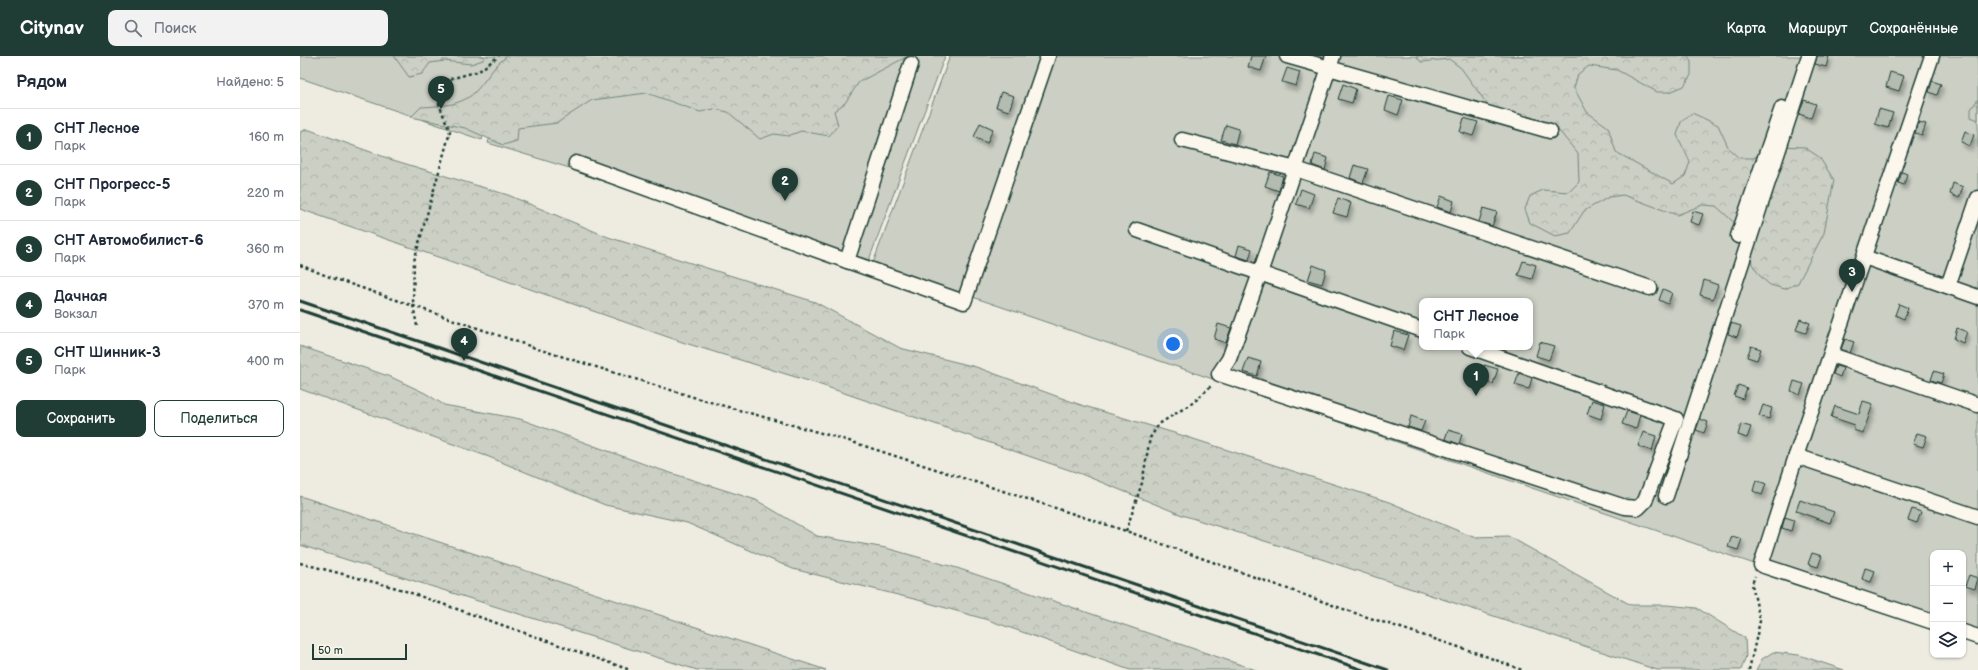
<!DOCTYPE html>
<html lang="ru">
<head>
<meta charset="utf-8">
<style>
  :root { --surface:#fff; --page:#f2f2f3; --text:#1f2937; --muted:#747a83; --line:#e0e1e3; --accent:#1f3d34 }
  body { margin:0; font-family:"Balsamiq Sans",sans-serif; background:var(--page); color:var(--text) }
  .controls { position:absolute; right:12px; bottom:12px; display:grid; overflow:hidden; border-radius:8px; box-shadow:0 1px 3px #0004 }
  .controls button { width:36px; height:36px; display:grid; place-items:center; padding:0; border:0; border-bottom:1px solid var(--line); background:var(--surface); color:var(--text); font:20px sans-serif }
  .scale { position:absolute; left:12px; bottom:10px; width:95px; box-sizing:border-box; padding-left:4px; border:2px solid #1f3d34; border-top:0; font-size:11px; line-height:14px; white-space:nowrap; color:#1f3d34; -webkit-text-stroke:3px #fbf7ec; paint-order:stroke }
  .you { position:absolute; left:873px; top:288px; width:14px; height:14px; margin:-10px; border:3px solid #fff; border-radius:50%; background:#1a73e8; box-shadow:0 0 0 6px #1a73e833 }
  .badge { display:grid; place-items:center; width:26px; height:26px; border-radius:50%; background:var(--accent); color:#fff; font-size:13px; font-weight:700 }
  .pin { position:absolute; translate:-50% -33px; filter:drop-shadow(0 1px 2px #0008) }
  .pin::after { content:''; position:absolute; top:21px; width:14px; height:12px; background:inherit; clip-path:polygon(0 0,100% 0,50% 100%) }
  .popup { position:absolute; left:1119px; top:242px; width:114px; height:52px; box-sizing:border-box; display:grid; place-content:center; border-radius:8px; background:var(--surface); filter:drop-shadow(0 1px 3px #0005); font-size:13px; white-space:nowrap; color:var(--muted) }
  .popup b { font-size:15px; color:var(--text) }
  .popup::after { content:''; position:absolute; left:50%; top:100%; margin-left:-8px; border:8px solid transparent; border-top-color:var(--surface) }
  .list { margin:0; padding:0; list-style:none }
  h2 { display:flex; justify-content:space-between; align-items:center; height:52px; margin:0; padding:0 16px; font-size:17px }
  h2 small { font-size:13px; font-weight:400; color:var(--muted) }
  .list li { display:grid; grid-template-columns:26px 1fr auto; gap:12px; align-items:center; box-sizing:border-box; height:56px; padding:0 16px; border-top:1px solid var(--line) }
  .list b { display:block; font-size:15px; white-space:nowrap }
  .list p { margin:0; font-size:13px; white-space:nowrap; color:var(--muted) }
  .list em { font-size:13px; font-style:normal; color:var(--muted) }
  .actions { display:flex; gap:8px; padding:12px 16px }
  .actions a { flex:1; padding:9px 0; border:1px solid var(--accent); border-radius:8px; text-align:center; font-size:14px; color:var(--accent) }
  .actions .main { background:var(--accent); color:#fff }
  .icon { flex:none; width:22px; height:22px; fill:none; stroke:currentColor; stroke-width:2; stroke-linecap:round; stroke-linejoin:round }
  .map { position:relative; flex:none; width:1678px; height:614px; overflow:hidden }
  header { display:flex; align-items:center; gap:24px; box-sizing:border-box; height:56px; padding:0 20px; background:var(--accent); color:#fff }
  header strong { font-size:19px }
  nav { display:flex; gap:22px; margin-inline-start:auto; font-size:14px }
  .search { width:280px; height:36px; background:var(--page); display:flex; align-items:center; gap:10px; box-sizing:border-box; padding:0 14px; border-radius:8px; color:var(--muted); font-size:15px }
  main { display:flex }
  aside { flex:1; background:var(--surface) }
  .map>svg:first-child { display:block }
</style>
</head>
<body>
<header>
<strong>Citynav</strong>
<div class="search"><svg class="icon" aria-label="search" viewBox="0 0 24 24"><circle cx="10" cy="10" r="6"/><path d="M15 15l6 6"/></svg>Поиск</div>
<nav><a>Карта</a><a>Маршрут</a><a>Сохранённые</a></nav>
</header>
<main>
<aside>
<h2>Рядом<small>Найдено: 5</small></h2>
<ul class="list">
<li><span class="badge">1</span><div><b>СНТ Лесное</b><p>Парк</p></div><em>160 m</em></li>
<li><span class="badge">2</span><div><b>СНТ Прогресс-5</b><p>Парк</p></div><em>220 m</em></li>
<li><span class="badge">3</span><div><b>СНТ Автомобилист-6</b><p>Парк</p></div><em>360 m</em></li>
<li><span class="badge">4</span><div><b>Дачная</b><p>Вокзал</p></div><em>370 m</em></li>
<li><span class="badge">5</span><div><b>СНТ Шинник-3</b><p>Парк</p></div><em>400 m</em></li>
</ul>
<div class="actions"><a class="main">Сохранить</a><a>Поделиться</a></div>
</aside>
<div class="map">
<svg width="1678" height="614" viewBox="0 0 1678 614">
  <defs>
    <pattern id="forest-crowns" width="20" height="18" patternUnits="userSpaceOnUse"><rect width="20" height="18" fill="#cbcfc4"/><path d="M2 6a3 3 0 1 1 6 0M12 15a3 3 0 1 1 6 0" fill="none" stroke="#aeb3a9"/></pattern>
    <filter id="shadow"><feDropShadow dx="2.5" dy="4.5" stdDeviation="2" flood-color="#0004"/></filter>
  </defs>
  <rect width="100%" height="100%" fill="#eeece1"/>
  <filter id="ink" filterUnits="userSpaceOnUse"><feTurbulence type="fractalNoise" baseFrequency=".025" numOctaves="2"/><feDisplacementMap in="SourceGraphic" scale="8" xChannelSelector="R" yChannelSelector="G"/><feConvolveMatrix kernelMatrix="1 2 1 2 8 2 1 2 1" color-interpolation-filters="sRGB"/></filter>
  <g filter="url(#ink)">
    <g fill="#cbcfc4" stroke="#75867c" fill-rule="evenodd">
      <polygon points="0,0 209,0 182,84 0,22"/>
      <polygon points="216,0 645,0 569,204 188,87"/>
      <path d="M 650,0 L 1678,0 L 1678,584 L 1663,579 L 1663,497 L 1633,497 L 1633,569 L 573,207 ZM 1122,245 L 1230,245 L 1230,291 L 1122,291 Z"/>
    </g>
    <g fill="url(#forest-crowns)" stroke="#75867c">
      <polygon points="94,0 184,0 183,4 171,8 144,5 130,7 122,18 109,21"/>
      <path d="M 207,0 L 608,0 L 559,26 L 545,47 L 534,55 L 538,69 L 529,80 L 501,75 L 488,80 L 474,78 L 460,83 L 428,56 L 414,53 L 400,56 L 347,37 L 292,44 L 257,67 L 218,72 L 217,85 L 203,89 L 165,72 L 111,61 L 121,51 C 139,50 160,50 174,37 C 186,25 193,10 207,0 Z"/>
      <polygon points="1116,0 1388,0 1391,6 1391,19 1384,30 1370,36 1357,36 1317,14 1289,10 1278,18 1274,32 1287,56 1308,71 1316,96 1373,128 1385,120 1390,106 1377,79 1381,66 1392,57 1418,69 1429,93 1439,102 1453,102 1477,90 1504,91 1519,101 1534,124 1524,177 1498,227 1485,233 1470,229 1460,220 1452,208 1449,180 1416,150 1402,149 1377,159 1323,139 1309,141 1284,155 1270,177 1255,180 1230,167 1225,153 1230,140 1243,134 1269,136 1279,126 1278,98 1260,76 1247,69 1195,59 1161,12 1149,3 1121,6"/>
      <polygon points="1678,43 1678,64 1671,61 1671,53"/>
      <polygon points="7,73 93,104 208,139 308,181 515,246 600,292 676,311 781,349 881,379 1089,446 1173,481 1208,480 1331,549 1367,549 1397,552 1445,582 1446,600 1441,614 1357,614 1012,500 882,459 781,418 515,327 385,287 0,153 0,76"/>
      <polygon points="0,290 91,321 125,337 144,349 220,363 355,412 456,444 517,480 586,492 657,512 956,614 830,614 688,564 618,544 493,513 387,467 305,449 189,401 0,333"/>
      <polygon points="0,440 526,614 397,614 0,489"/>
      <polygon points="1473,596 1499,599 1544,614 1456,614 1462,603"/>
    </g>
    <g fill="#b4bbb0" stroke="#1f3d34" filter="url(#shadow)">
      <polygon points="951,0 966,0 961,15 948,11"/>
      <polygon points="1517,0 1529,0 1526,11 1515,8"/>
      <polygon points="987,12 1000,16 996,30 982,26"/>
      <polygon points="1590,16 1604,20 1599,35 1586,31"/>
      <polygon points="1632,25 1641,28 1637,39 1629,36"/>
      <polygon points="1043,28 1056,33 1052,47 1038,43"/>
      <polygon points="701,36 714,40 709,55 696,51"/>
      <polygon points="1089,40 1103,44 1098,59 1085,54"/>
      <polygon points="1504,44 1516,48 1511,62 1499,58"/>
      <polygon points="1579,53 1593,57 1588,72 1575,68"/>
      <polygon points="1164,62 1178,66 1173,80 1160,76"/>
      <polygon points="1619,66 1626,68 1622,79 1615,77"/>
      <polygon points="680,67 693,73 687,87 674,81"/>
      <polygon points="926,69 939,73 935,88 921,84"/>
      <polygon points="1665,75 1674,79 1670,90 1661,86"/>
      <polygon points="1015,98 1028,102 1025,114 1012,109"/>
      <polygon points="1054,109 1068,113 1063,127 1050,122"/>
      <polygon points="970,116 983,120 979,135 965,130"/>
      <polygon points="1602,116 1607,118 1604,129 1598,127"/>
      <polygon points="1653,127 1663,131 1659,142 1650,138"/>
      <polygon points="1001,133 1014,138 1009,152 996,148"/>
      <polygon points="1141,140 1154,145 1151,156 1137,151"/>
      <polygon points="1038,142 1051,147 1047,161 1033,157"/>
      <polygon points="1183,152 1197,156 1192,170 1179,166"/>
      <polygon points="1393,155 1403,158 1399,169 1390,166"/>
      <polygon points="939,189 952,193 949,204 936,200"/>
      <polygon points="1223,205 1236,209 1232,223 1218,219"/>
      <polygon points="1013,209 1026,214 1022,228 1008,224"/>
      <polygon points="1404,224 1418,229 1413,243 1400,239"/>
      <polygon points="1363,233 1372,237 1368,248 1359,244"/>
      <polygon points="1599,248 1608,252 1604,263 1595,259"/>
      <polygon points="1500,263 1510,267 1506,277 1496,274"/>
      <polygon points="1431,267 1441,270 1437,281 1428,278"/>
      <polygon points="918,268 931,272 926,287 914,283"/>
      <polygon points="1657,272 1667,276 1663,287 1654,283"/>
      <polygon points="1094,275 1108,279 1103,294 1090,290"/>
      <polygon points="1545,283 1554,286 1550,297 1541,293"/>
      <polygon points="1240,286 1254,290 1249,304 1236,300"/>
      <polygon points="1451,290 1461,293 1457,304 1447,301"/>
      <polygon points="948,302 961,306 957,320 943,316"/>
      <polygon points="1184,309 1198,313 1193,328 1180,324"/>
      <polygon points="1536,310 1543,312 1540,321 1533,318"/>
      <polygon points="1634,315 1644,318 1641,327 1631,324"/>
      <polygon points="1219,317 1232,322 1229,333 1215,329"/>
      <polygon points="1494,325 1504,328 1500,339 1491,335"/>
      <polygon points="1438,329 1447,332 1443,343 1434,340"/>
      <polygon points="1292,344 1305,348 1301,363 1287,358"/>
      <polygon points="1563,345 1573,348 1563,377 1553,374 1555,369 1531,361 1535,350 1559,358"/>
      <polygon points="1463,349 1472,352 1469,363 1459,360"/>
      <polygon points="1327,355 1340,359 1336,373 1322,368"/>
      <polygon points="1111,360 1125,365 1121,375 1108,371"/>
      <polygon points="1400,363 1408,366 1404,377 1396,374"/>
      <polygon points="1441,368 1451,371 1447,382 1438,379"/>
      <polygon points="1148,374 1162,378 1159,388 1145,383"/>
      <polygon points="1343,376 1356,380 1352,395 1338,390"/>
      <polygon points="1617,377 1627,380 1623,391 1613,388"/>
      <polygon points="1456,424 1466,428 1462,439 1453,435"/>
      <polygon points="1500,444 1534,456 1530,467 1496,455"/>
      <polygon points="1612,453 1621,456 1617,467 1608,464"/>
      <polygon points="1485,461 1494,464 1491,475 1482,472"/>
      <polygon points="1432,480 1442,483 1438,494 1428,491"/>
      <polygon points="1512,497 1522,500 1518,511 1508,508"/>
      <polygon points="1565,512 1575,515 1571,526 1562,523"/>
      <polygon points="1669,519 1678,522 1675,533 1665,530"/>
    </g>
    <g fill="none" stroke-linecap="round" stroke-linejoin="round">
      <g stroke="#1f3d34" stroke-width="17">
        <g id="minor">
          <polyline points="987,0 1250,75"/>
          <polyline points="1033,0 960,217 929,303 919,318 1325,451 1338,452 1345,445 1376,363 1170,291"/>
          <polyline points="1632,0 1496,400 1461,509 1633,566"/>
          <polyline points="611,8 547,205 664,246 748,0"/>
          <polyline points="882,84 996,113 1350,232"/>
          <polyline points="276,107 547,205"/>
          <polyline points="837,174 1122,274"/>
          <polyline points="1438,180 1482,52"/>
          <polyline points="1564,201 1678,241"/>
          <polyline points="1648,230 1678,142"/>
          <polyline points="1531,299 1678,349"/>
          <polyline points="1496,400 1678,461"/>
          <polyline points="1366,440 1509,0"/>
          <polyline points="1663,576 1678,581"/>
        </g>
      </g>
      <g stroke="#1f3d34" stroke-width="2.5" stroke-dasharray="3 3" stroke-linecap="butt">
        <polyline points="0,209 27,220 241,294 403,344 546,384 826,475 1052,556 1180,598 1222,614"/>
        <polyline points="117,270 113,249 114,205 150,76 139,48 142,33 150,23 179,15 199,0"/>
        <polyline points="826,475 842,427 850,382 859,368 894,346 912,329"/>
        <polyline points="0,507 97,532 330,614"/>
        <polyline points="1449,614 1460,565 1452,528 1455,520"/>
      </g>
      <use href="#minor" stroke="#fbf7ec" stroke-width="14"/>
      <g stroke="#1f3d34" stroke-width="3">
        <polyline points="0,245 1088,614"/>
        <polyline points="0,254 1063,614"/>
      </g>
    </g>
  </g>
</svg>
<div class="controls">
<button>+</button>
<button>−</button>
<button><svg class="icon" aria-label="layers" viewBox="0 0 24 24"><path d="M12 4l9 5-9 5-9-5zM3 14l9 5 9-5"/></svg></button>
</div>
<div class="scale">50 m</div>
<div class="you"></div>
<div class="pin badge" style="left:1176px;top:340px">1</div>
<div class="popup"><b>СНТ Лесное</b>Парк</div>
<div class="pin badge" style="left:485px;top:145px">2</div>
<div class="pin badge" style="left:1552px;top:236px">3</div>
<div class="pin badge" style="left:164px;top:305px">4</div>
<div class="pin badge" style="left:141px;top:53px">5</div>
</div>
</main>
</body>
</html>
